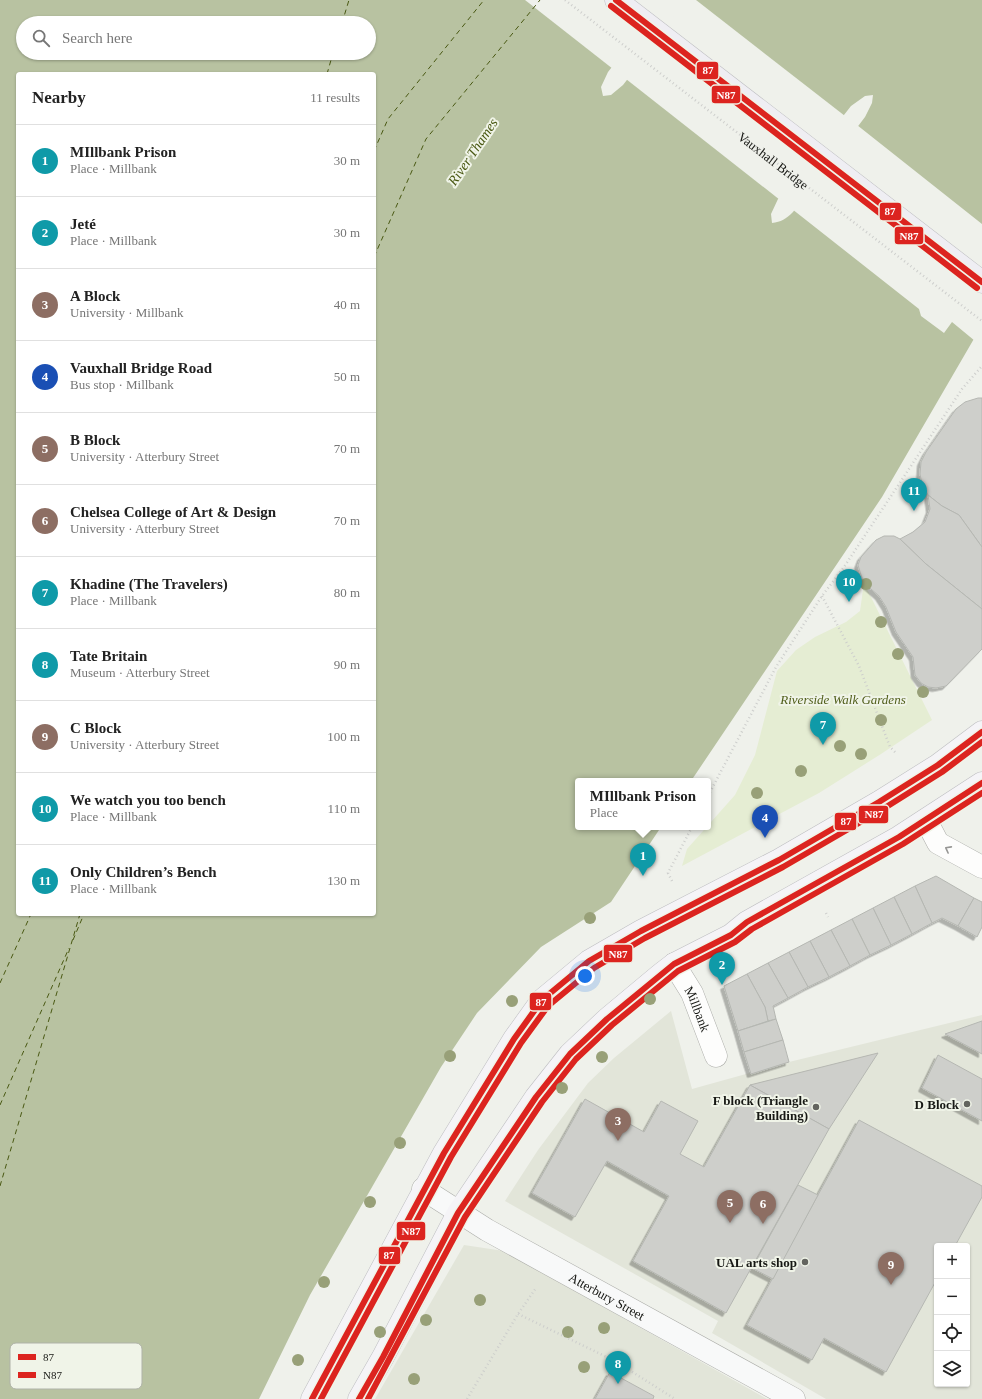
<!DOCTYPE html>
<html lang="en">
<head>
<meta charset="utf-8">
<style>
  :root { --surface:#fff; --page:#f2f2f2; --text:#222; --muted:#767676; --line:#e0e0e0; --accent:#63645f }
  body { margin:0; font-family:Georgia,serif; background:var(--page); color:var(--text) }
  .controls { position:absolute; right:12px; bottom:12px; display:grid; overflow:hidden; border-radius:4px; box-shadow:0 1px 3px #0004 }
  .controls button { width:36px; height:36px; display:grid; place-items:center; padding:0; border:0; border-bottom:1px solid var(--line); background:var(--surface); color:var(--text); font:20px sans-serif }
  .you { position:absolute; left:585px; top:976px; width:14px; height:14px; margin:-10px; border:3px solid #fff; border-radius:50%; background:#1a73e8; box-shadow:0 0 0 6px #1a73e833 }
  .badge { display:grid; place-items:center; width:26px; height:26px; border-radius:50%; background:var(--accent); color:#fff; font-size:13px; font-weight:700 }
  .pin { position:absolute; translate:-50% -33px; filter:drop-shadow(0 1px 2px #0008) }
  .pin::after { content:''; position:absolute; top:21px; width:14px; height:12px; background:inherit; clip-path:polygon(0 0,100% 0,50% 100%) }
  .popup { position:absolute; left:575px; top:778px; width:136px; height:52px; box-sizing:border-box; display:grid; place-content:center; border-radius:4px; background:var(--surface); filter:drop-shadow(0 1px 3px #0005); font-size:13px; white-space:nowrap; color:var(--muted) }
  .popup b { font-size:15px; color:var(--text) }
  .popup::after { content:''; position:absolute; left:50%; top:100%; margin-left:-8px; border:8px solid transparent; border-top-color:var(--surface) }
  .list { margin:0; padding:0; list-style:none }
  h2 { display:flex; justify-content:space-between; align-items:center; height:52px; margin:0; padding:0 16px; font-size:17px }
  h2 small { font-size:13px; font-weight:400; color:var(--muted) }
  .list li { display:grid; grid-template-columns:26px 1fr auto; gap:12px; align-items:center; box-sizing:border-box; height:72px; padding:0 16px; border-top:1px solid var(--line) }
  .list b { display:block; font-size:15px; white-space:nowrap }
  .list p { margin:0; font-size:13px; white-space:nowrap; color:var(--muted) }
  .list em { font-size:13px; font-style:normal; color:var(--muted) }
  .icon { flex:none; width:22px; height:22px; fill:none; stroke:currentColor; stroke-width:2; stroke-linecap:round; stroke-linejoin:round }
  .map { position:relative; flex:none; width:982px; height:1399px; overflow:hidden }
  .search { position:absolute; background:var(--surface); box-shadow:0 1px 3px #0004; left:16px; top:16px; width:360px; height:44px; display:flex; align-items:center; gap:10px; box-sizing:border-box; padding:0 14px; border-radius:22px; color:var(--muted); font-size:15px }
  .panel { position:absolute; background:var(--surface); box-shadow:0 1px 3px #0004; left:16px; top:72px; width:360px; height:844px; border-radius:4px }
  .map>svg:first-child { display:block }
</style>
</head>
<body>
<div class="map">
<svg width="982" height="1399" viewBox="0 0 982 1399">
  <defs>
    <filter id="shadow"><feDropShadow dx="-3.5" dy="3.5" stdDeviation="0" flood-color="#0004"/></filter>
  </defs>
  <rect width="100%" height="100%" fill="#eff1eb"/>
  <g fill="#e2e5d9" fill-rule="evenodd">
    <path d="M 671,1011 L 692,1089 L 789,1062 L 982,1015 L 982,1399 L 826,1399 L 712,1333 L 718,1321 L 505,1201 L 538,1150 L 588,1083 L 614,1058 ZM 937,1246 L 967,1246 L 967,1384 L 937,1384 Z"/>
    <polygon points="464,1245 504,1251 767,1399 375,1399"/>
  </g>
  <polygon fill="#e5edd3" points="864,583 932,720 881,754 819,793 682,866 687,849 735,795 755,755 777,671 796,650 815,637 846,622 860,611"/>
  <path fill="#b8c2a1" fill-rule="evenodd" d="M 0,0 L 664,0 L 608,72 L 601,87 L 603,96 L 611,95 L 623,85 L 689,0 L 982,0 L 982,241 L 931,302 L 975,337 L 882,497 L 691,781 L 578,781 L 578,827 L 661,827 L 611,902 L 541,947 L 477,1013 L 441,1067 L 310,1295 L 259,1399 L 0,1399 ZM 23,23 L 369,23 L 369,53 L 23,53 ZM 18,74 L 374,74 L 374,914 L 18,914 ZM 873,95 L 872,103 L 865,117 L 793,212 C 786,219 781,222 772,223 L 771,214 L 778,199 L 851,106 L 865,96 Z"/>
  <g fill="#eff1eb">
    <polygon points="525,0 666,0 613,69"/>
    <polygon points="686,0 696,0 845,116 780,200 626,79"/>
    <polygon points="857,125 982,224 982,244 934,301 977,335 975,341 952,322 944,333 921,316 919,309 792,209"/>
  </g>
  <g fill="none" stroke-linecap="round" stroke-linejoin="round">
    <g stroke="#495812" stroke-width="1" stroke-dasharray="5 4" stroke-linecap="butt">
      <polyline points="342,23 349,0"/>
      <polyline points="327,74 333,53"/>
      <polyline points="374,151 388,119 484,0"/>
      <polyline points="374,257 426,139 540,0"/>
      <polyline points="73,940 84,914"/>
      <polyline points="0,983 31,914"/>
      <polyline points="0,1105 69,948"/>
      <polyline points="0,1186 80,914"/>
    </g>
  </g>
  <g fill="#cecfcb" stroke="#b5b7b2" filter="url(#shadow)">
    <polygon points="978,398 982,398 982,547 959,515 942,506 928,495 922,484 920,474 921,462 926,452 956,409 965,402"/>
    <polygon points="928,495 942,506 959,515 982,547 982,609 926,564 900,539 913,532 925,522 930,509"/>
    <polygon points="884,536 894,536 900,539 926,564 982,609 982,649 946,686 936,688 928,687 921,683 915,675 913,657 896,632 886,607 879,596 864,583 861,575 858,565 861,557 876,540"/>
    <polygon points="936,876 974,898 958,926 942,918 932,923 915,886"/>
    <polygon points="915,886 932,923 912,934 894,897"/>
    <polygon points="894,897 912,934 891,945 873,908"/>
    <polygon points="974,898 982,902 982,927 977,937 958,926"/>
    <polygon points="873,908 891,945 870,955 852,919"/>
    <polygon points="852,919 870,955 850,966 831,930"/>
    <polygon points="831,930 850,966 829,977 810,941"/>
    <polygon points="810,941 829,977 808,987 789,952"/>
    <polygon points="789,952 808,987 788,998 768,963"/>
    <polygon points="768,963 788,998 773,1006 776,1019 768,1021 765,1007 747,974"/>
    <polygon points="747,974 765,1007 768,1021 738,1031 724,986"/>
    <polygon points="776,1019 783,1040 744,1052 738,1031"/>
    <polygon points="982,1021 982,1054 945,1034"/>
    <polygon points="783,1040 789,1062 751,1074 744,1052"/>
    <polygon points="878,1053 829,1129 750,1085"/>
    <polygon points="938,1055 982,1079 982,1121 922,1088"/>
    <polygon points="750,1085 829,1129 726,1313 633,1261 669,1196 607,1161 575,1217 532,1193 585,1099 644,1132 661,1101 698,1121 680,1154 704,1167"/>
    <polygon points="859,1120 982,1186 982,1197 955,1246 937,1246 937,1279 886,1372 824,1338 812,1360 747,1325"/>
    <polygon points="798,1185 818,1195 773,1279 752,1268"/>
    <polygon points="610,1372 654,1396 653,1399 595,1399"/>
  </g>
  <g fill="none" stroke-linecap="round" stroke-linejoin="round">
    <g stroke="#abaca8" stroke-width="23">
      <g id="street">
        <polyline points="926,820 938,843 982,867"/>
        <path id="s2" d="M 674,964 L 692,993 L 716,1056"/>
      </g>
    </g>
    <g stroke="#abaca8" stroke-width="23">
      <g id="secondary">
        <path id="s3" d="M 423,1189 L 487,1230 L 794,1399"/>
      </g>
    </g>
    <g stroke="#bdbdc0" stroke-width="23">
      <g id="primary">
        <polyline points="312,1399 444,1153 514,1039 542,1000 589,961 641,931 779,860 879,802 938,765 982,732"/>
        <polyline points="359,1399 383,1357 458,1213 536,1097 570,1054 607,1019 661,974 674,964 731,935 747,922 899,837 982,783"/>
      </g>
    </g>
    <g stroke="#bdbdc0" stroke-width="23">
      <polyline id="highway" points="616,0 982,282"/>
    </g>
    <g stroke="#cdcecc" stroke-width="2.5" stroke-dasharray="1 3" stroke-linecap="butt">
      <path id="s1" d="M 565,0 L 982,321"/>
      <polyline points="822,596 859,666 890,747 896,753"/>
      <polyline points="708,796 776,667 822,596 844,567 962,389 982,366"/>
      <polyline points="672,881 668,873 692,827"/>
      <polyline points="826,913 828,917"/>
      <polyline points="518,1314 615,1361 675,1399"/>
      <polyline points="467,1399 518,1314 536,1288"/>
    </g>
    <use href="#street" stroke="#fdfdfc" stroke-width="22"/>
    <use href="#secondary" stroke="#f8f9f9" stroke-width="22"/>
    <use href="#primary" stroke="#f5f4f7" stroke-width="22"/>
    <use href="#highway" stroke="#efeef3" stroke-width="22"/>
    <g stroke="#f0f4e8" stroke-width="9">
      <g id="bus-1">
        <polyline points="616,0 982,282"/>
        <polyline points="312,1399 444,1153 514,1039 542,1000 589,961 641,931 779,860 879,802 938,765 982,732"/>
        <polyline points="359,1399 383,1357 458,1213 536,1097 570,1054 607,1019 674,964 731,935 747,922 899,837 982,783"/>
      </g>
    </g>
    <g stroke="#f0f4e8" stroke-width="9">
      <g id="bus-2">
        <polyline points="611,6 977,288"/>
        <polyline points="321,1399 451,1157 521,1043 548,1006 594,968 645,938 783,867 883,809 942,772 982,742"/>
        <polyline points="368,1399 465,1217 542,1102 576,1059 612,1025 678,971 735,942 752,929 903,844 982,793"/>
      </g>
    </g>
    <use href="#bus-1" stroke="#dc241f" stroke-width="6"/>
    <use href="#bus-2" stroke="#dc241f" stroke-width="6"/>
  </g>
  <g fill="#98a078">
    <circle cx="866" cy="584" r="6"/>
    <circle cx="881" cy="622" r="6"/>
    <circle cx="898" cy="654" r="6"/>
    <circle cx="923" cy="692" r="6"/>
    <circle cx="881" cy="720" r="6"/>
    <circle cx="840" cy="746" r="6"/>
    <circle cx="861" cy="754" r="6"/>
    <circle cx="801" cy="771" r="6"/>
    <circle cx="757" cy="793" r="6"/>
    <circle cx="590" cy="918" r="6"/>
    <circle cx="650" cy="999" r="6"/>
    <circle cx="512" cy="1001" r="6"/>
    <circle cx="450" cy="1056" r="6"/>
    <circle cx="602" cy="1057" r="6"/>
    <circle cx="562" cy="1088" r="6"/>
    <circle cx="400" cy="1143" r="6"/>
    <circle cx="370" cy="1202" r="6"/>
    <circle cx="324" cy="1282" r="6"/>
    <circle cx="480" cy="1300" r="6"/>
    <circle cx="426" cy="1320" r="6"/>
    <circle cx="604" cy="1328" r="6"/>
    <circle cx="380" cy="1332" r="6"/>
    <circle cx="568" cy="1332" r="6"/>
    <circle cx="298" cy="1360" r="6"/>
    <circle cx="584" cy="1367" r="6"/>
    <circle cx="414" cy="1379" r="6"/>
  </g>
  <defs><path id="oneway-chevron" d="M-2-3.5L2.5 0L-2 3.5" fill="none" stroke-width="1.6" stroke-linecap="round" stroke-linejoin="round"/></defs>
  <use stroke="#969694" href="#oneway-chevron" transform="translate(948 849) rotate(-152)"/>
  <g fill="#63645f" stroke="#f0f4e8" stroke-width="1.5">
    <circle cx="967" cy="1104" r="4"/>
    <circle cx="816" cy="1107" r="4"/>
    <circle cx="805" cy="1262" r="4"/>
  </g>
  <g text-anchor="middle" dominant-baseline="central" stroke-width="4" stroke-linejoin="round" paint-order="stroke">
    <g font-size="13" fill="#171814" stroke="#f0f4e8">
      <text stroke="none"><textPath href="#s1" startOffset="263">Vauxhall Bridge</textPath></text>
      <text stroke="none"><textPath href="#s2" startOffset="51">Millbank</textPath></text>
      <text stroke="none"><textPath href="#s3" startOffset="213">Atterbury Street</textPath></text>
    </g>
    <g font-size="13" font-style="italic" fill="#505e1a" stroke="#f0f4e8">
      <text x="843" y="699">Riverside Walk Gardens</text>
    </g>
    <g font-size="13" font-weight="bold" fill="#171814" stroke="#f0f4e8" text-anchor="end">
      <text x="808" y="1100">F block (Triangle<tspan x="808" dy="15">Building)</tspan></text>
      <text x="959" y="1104">D Block</text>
      <text x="797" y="1262">UAL arts shop</text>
    </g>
    <g font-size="14" font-style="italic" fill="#495812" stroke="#f0f4e8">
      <text transform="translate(473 152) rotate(-56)">River Thames</text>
    </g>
  </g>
  <rect x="10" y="1343" width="132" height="46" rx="6" fill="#f0f4e8" stroke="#afb2a8" stroke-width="1"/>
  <rect x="18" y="1354" width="18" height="6" fill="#dc241f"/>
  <rect x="18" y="1372" width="18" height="6" fill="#dc241f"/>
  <g font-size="11" fill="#171814">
    <text x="43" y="1361">87</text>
    <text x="43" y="1379">N87</text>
  </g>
  <g stroke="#f0f4e8" stroke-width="1.5">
    <rect x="696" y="61" width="23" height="19" rx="4" fill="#dc241f"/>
    <rect x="711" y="85" width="30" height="19" rx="4" fill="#dc241f"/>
    <rect x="879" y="202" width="23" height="19" rx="4" fill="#dc241f"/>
    <rect x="894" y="226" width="30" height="19" rx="4" fill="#dc241f"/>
    <rect x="858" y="805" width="31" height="19" rx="4" fill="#dc241f"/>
    <rect x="834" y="812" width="23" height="19" rx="4" fill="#dc241f"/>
    <rect x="603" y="944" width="30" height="19" rx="4" fill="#dc241f"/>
    <rect x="529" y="992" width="23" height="19" rx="4" fill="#dc241f"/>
    <rect x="396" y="1221" width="30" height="20" rx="4" fill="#dc241f"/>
    <rect x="378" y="1246" width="23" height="19" rx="4" fill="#dc241f"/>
  </g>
  <g font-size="11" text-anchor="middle" font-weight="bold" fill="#fff">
    <text x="708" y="74">87</text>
    <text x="726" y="99">N87</text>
    <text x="890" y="215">87</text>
    <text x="909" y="240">N87</text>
    <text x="874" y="818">N87</text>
    <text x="846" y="825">87</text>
    <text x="618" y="958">N87</text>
    <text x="541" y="1006">87</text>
    <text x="411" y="1235">N87</text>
    <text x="389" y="1259">87</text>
  </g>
</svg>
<div class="controls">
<button>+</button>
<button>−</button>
<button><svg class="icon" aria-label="locate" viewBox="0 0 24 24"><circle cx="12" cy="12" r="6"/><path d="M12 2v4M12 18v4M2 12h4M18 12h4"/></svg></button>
<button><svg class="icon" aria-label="layers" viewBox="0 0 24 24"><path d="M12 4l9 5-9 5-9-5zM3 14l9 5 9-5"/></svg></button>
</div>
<div class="you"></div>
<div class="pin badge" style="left:643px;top:876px;background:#0f9aa8">1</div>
<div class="popup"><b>MIllbank Prison</b>Place</div>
<div class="pin badge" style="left:722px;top:985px;background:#0f9aa8">2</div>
<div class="pin badge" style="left:618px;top:1141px;background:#8d6e63">3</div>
<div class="pin badge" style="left:765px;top:838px;background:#1a4fb4">4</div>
<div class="pin badge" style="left:730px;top:1223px;background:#8d6e63">5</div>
<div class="pin badge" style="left:763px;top:1224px;background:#8d6e63">6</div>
<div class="pin badge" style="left:823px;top:745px;background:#0f9aa8">7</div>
<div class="pin badge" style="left:618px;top:1384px;background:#0f9aa8">8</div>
<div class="pin badge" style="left:891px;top:1285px;background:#8d6e63">9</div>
<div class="pin badge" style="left:849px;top:602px;background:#0f9aa8">10</div>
<div class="pin badge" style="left:914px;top:511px;background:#0f9aa8">11</div>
<div class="search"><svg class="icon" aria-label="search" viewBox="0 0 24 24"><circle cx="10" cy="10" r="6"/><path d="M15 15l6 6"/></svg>Search here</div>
<section class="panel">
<h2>Nearby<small>11 results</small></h2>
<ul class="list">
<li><span class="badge" style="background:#0f9aa8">1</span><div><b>MIllbank Prison</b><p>Place · Millbank</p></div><em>30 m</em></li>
<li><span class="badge" style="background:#0f9aa8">2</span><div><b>Jeté</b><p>Place · Millbank</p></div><em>30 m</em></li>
<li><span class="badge" style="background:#8d6e63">3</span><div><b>A Block</b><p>University · Millbank</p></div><em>40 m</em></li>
<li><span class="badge" style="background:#1a4fb4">4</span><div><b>Vauxhall Bridge Road</b><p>Bus stop · Millbank</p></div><em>50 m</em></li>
<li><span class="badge" style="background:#8d6e63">5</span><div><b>B Block</b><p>University · Atterbury Street</p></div><em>70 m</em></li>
<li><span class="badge" style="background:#8d6e63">6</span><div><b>Chelsea College of Art &amp; Design</b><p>University · Atterbury Street</p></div><em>70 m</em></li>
<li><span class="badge" style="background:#0f9aa8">7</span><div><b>Khadine (The Travelers)</b><p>Place · Millbank</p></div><em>80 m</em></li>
<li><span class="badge" style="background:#0f9aa8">8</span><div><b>Tate Britain</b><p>Museum · Atterbury Street</p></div><em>90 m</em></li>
<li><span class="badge" style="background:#8d6e63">9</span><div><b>C Block</b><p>University · Atterbury Street</p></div><em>100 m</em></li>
<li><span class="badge" style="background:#0f9aa8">10</span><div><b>We watch you too bench</b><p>Place · Millbank</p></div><em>110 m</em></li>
<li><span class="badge" style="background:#0f9aa8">11</span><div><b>Only Children’s Bench</b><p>Place · Millbank</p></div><em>130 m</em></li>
</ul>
</section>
</div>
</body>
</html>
